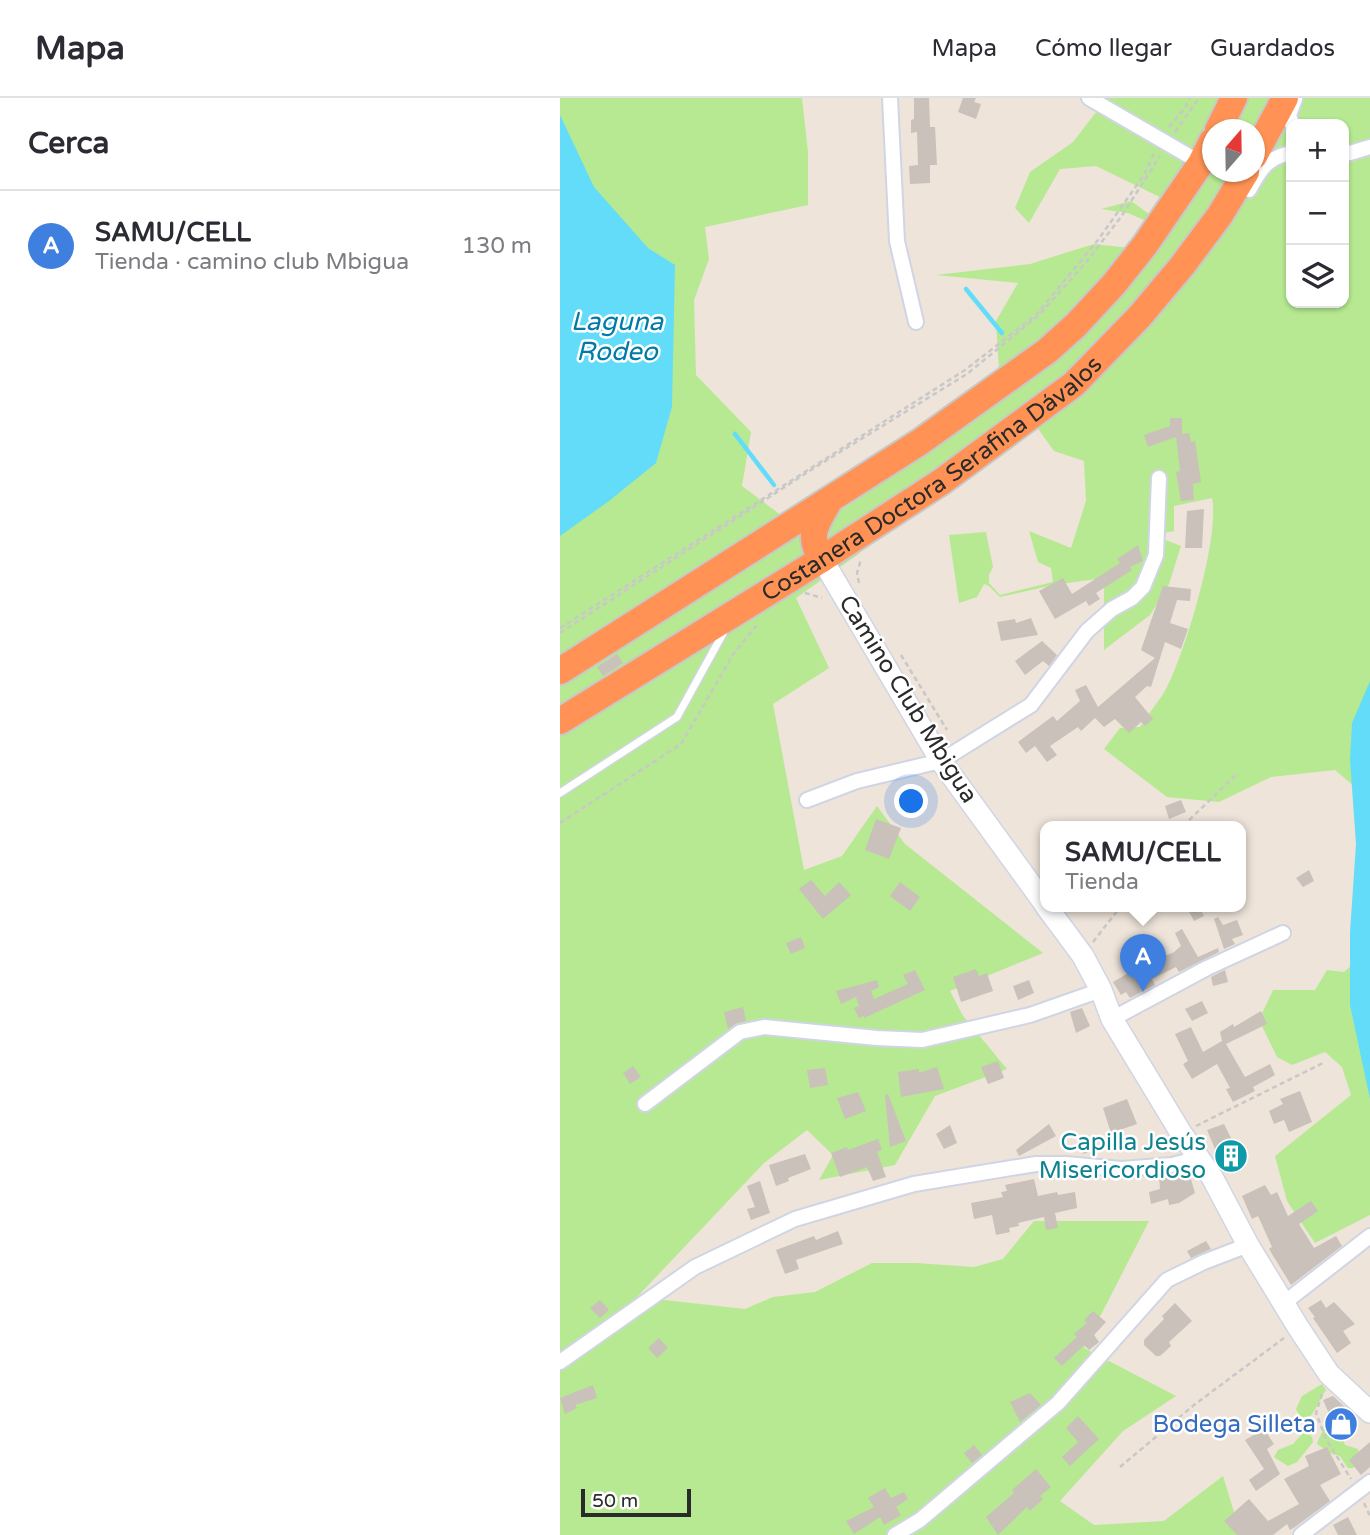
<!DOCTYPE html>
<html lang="es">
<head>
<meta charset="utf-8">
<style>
  :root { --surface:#fff; --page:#f7f7f7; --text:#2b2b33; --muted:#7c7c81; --line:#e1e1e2; --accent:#ea580c }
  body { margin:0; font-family:"Varela Round",sans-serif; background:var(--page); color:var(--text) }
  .controls { position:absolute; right:21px; top:21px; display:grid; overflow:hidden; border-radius:14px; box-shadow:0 2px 5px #0004 }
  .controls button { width:63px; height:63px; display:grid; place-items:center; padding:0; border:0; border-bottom:2px solid var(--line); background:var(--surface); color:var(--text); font:35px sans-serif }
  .compass { position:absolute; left:642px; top:21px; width:63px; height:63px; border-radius:50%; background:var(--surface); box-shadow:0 2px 5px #0004; rotate:20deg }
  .scale { position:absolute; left:21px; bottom:18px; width:110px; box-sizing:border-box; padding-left:7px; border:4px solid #2a2a2a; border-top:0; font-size:19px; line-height:24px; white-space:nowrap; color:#2a2a2a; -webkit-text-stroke:5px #fff; paint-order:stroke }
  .you { position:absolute; left:352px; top:704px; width:24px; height:24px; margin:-18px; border:5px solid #fff; border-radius:50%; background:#1a73e8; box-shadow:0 0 0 10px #1a73e833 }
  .badge { display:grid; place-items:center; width:46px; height:46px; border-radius:50%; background:var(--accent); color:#fff; font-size:23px; font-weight:700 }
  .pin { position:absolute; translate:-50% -58px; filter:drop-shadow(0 2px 4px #0008) }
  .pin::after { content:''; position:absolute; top:37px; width:24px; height:21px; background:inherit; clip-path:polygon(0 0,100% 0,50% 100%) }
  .popup { position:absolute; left:480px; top:723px; width:206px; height:91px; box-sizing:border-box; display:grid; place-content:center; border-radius:14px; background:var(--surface); filter:drop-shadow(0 2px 5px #0005); font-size:23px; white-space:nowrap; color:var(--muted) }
  .popup b { font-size:26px; color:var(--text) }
  .popup::after { content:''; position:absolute; left:50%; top:100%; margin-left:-14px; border:14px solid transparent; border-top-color:var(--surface) }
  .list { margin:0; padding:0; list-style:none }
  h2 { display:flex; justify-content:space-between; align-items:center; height:91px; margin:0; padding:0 28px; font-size:30px }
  h2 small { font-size:23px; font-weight:400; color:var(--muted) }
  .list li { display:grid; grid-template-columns:46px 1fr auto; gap:21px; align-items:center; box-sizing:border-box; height:112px; padding:0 28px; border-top:2px solid var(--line) }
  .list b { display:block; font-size:26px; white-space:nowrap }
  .list p { margin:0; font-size:23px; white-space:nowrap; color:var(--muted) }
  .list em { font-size:23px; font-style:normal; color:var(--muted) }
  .icon { flex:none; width:38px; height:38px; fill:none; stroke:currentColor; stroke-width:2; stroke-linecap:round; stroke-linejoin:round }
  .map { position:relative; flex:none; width:810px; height:1437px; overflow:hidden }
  header { display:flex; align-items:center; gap:42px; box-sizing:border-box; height:98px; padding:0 35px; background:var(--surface); border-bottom:2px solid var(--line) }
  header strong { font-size:33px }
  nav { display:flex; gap:38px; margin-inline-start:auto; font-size:24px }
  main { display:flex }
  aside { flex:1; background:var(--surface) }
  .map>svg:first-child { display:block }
</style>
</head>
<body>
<header>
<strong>Mapa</strong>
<nav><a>Mapa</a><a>Cómo llegar</a><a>Guardados</a></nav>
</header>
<main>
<aside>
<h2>Cerca<small></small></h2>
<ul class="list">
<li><span class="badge" style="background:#3f7fe0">A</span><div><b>SAMU/CELL</b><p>Tienda · camino club Mbigua</p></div><em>130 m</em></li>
</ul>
</aside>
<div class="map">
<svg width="810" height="1437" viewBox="0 0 810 1437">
  <rect width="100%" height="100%" fill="#eee4da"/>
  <g fill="#b6e991" fill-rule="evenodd">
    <path d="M 0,0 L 242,0 L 248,54 L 248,107 L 145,129 L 149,161 L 134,202 L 136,277 L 191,334 L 182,388 L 230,424 L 274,417 L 351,366 L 439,272 L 436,223 L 458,185 L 376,177 L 470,166 L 534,146 L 579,151 L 591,125 L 568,115 L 541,111 L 571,103 L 603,126 L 606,102 L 536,68 L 500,71 L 469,125 L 455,110 L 470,74 L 513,44 L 547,0 L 810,0 L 810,783 L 801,694 L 775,672 L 711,679 L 659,704 L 607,699 L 544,651 L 560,630 L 580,629 C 588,615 600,603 607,589 C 626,552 660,438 652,400 L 614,408 L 614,433 L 593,437 L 621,448 L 609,486 L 590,517 L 544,552 L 544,480 L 493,487 L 440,499 L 429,488 L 424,486 L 417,499 L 399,505 L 389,437 L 426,434 L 433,469 L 429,477 L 429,485 L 440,497 L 493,484 L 491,470 L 478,464 L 469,433 L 511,450 L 526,403 L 524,363 L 494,353 L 464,311 L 271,441 L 300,455 L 236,500 L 269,570 L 213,606 L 244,772 L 282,758 L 317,708 L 345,746 L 483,855 L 390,893 L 403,918 L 447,971 L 375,998 L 335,1067 L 259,1082 L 273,1057 L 247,1032 L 204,1065 L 77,1199 L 185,1211 L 213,1199 L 255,1194 L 312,1165 L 356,1165 L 414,1169 L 443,1161 L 474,1123 L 589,1123 L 524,1250 L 616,1298 L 563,1333 L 500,1403 L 534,1427 L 604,1423 L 663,1378 L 681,1437 L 0,1437 ZM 731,26 L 784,26 L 784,205 L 731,205 ZM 652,32 L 694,32 L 694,74 L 652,74 Z"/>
    <polygon points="810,843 810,1117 755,1145 727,1103 715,1058 791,997 782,969 765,954 732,967 717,959 699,922 713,892 755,892 767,872 784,874 800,860"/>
    <path d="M 762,1286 L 766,1292 C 760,1301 755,1314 748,1321 L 741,1320 L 736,1311 L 742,1298 Z"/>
    <path d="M 786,1313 L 792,1315 C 783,1323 780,1336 785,1347 L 798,1351 L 799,1355 L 796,1368 L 792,1370 L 788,1370 L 780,1358 L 772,1356 L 757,1346 C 762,1332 771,1316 786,1313 Z"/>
    <polygon points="745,1333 752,1339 753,1344 737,1364 728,1368 714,1359 718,1352 733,1346"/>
  </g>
  <g fill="#63dcfa">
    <polygon points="0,17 34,89 88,150 115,167 112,309 96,365 49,403 0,438"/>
    <polygon points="810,583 810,1001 790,907 790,834 796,746 790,662 792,625"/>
  </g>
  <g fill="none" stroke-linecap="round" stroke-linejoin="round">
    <g stroke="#63dcfa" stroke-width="4.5">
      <polyline points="406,191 442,235"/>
      <polyline points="175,336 214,387"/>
    </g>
  </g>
  <g fill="#c9c1ba">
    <polygon points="354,0 369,0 370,29 375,29 377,67 370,67 370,85 350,86 349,68 358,67 357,34 351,35 351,22 354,21"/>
    <polygon points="403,0 416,0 414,4 421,6 416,21 398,14"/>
    <polygon points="610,320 622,320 622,336 629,335 631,344 635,343 641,384 633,386 634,402 621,403 616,374 620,373 616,339 588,349 584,337 610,328"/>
    <polygon points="644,411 642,450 625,450 627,413"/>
    <polygon points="578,447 583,463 570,469 572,472 536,495 540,501 529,508 526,503 495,521 479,493 503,480 512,496 560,465 557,461"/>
    <polygon points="603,488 631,491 630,503 617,502 610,525 628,531 621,551 605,544 591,589 587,588 575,599 593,621 585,628 581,624 569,635 555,621 544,629 535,620 521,633 518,629 490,648 497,657 487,664 475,648 466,655 458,644 493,618 497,623 520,603 515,592 526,587 538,609 595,560 581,552"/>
    <polygon points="471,520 478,537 441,543 437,524 455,521 456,525"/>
    <polygon points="482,543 497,557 489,568 483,563 465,577 455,563"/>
    <polygon points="57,556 63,565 43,578 37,569"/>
    <polygon points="621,702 626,714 609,721 605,708"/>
    <polygon points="316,721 341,730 329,761 305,752"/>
    <polygon points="749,772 754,783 743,789 736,780"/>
    <polygon points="251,782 265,798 279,784 291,797 263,821 239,791"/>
    <polygon points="340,784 360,799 350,813 330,798"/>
    <polygon points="626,808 639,808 644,818 634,823"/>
    <polygon points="658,819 663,827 677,822 683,837 672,841 675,846 664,851 654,821"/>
    <polygon points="622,831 638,859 658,850 659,854 619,874 616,869 628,863 592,881 595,887 570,900 566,894 561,897 553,884 577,870 614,854 621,848 615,835"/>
    <polygon points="241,839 245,850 231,856 226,845"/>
    <polygon points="416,871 419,878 427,875 433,893 401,904 393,879"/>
    <polygon points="355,872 365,892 304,920 304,918 299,920 294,910 299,908 296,899 281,906 276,893 317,882 319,889 311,893 314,901 348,886 343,877"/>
    <polygon points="665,872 668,884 653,888 651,879"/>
    <polygon points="469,882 474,895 458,902 453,888"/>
    <polygon points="642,903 648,915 632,923 625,911"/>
    <polygon points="183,909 186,923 177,925 168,931 164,914"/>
    <polygon points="522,910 530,928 516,935 510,914"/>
    <polygon points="701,913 707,926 666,946 685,979 710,966 715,977 693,989 695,993 673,1004 666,991 670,990 657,966 632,981 623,966 628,963 615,936 631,929 643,954 662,943 660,934 673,926 674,929"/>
    <polygon points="438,963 444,980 428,986 421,969"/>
    <polygon points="73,968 81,979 70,986 63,975"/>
    <polygon points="377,969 384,991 341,999 338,974 359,971 359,975"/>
    <polygon points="265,970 268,987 250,990 247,972"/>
    <polygon points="740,993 752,1024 729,1034 724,1022 714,1026 709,1013 723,1006 720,1001"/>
    <polygon points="298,994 306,1013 285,1021 277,1000"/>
    <polygon points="328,996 346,1043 330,1049 325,997"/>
    <polygon points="567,1001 577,1026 551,1035 543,1010"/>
    <polygon points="489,1026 496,1038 459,1058 456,1052"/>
    <polygon points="664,1026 682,1062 667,1068 659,1050 655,1051 647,1032"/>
    <polygon points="390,1027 397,1045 384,1051 376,1036"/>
    <polygon points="318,1041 322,1052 317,1054 326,1079 313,1083 307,1069 280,1079 271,1055 287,1049 288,1052"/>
    <polygon points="532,1041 536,1052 523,1056 519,1045"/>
    <polygon points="245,1056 251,1071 228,1080 229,1083 216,1088 209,1067"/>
    <polygon points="620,1076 622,1081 630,1078 635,1095 619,1105 609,1107 608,1101 591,1106 589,1094 600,1091 599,1079"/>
    <polygon points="474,1081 478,1098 497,1094 498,1097 515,1094 517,1110 495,1115 498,1130 486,1132 484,1119 458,1125 459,1128 449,1130 450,1134 436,1137 432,1117 414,1121 411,1105 443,1099 441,1094 447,1093 445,1087"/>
    <polygon points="200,1083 210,1115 191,1122 187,1111 195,1109 187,1088"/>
    <polygon points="705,1087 711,1097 717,1094 728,1118 751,1103 758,1113 739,1126 754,1150 776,1138 782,1148 731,1187 709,1151 712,1149 698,1118 692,1121 682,1098"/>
    <polygon points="278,1133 283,1146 236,1162 239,1171 225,1176 216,1152 254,1138 256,1142"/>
    <polygon points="646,1143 651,1151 631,1160 627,1153"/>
    <polygon points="40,1202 49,1212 40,1220 30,1210"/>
    <polygon points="761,1202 766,1210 774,1204 795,1226 783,1233 791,1245 777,1255 753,1220 755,1219 748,1210"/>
    <polygon points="615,1205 632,1223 609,1244 611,1248 600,1258 596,1258 584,1247 584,1242 604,1221 602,1218"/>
    <polygon points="533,1213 546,1224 534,1237 539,1244 529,1252 524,1247 502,1268 494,1260 517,1239 514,1236 527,1225 524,1222"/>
    <polygon points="99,1240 108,1250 97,1260 88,1250"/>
    <polygon points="33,1287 37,1300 15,1307 17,1310 5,1316 0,1300"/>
    <polygon points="470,1295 481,1307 460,1324 450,1304"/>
    <polygon points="773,1298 786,1310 780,1314 792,1328 778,1336 763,1302"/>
    <polygon points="518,1318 539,1341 510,1368 502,1359 518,1344 506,1330"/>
    <polygon points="704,1331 714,1346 707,1351 720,1376 696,1393 689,1382 704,1371 685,1342"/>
    <polygon points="810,1344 810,1369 801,1377 789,1362"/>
    <polygon points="414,1347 422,1357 412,1365 404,1355"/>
    <polygon points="767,1349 781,1376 760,1387 770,1403 735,1429 730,1432 727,1426 713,1437 677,1437 664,1423 689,1401 708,1423 739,1406 724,1381 749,1368 745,1358"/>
    <polygon points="476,1371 491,1389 480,1398 483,1401 470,1413 467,1409 438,1437 426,1419 454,1395 452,1392"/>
    <polygon points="325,1390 331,1400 344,1394 348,1401 336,1409 341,1417 324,1427 320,1419 294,1436 286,1423 314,1409 308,1400"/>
    <polygon points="788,1419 797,1437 778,1437 773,1427"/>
  </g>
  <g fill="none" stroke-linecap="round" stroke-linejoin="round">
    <g stroke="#d0d5e4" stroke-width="10">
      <polyline id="lane" points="0,695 117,619 166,530"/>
    </g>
    <g stroke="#d0d5e4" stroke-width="18">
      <g id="street">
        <polyline points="330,0 337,143 356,224"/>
        <polyline points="529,0 641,65"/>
        <polyline points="732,26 729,17 735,1"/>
        <polyline points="784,55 790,55 810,49"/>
        <path d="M 689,92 C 701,71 706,60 731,55"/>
        <polyline points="247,702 297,683 381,663 471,607 527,533 552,511 572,500 583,489 596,457 599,380"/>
        <polyline points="552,921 647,870 723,835"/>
        <polyline points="85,1006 180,934 204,929 317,940 362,942 470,917 541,892"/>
        <polyline points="724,1205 810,1138"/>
        <polyline points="0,1264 135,1169 235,1121 354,1086 476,1066 506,1066 562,1071 612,1067 640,1060"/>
        <polyline points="335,1437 360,1422 498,1305 607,1182 644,1164 688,1147"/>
        <polyline points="741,1437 810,1384"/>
      </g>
    </g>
    <g stroke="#d0d5e4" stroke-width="24">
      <g id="secondary">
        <polyline points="262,461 381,663 485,806"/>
        <polyline points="486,808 523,858 541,892 552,921 621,1035 652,1079 688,1147 738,1229 769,1276 810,1314"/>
      </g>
    </g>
    <g stroke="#c8c8c8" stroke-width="30">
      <g id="highway">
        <polyline points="658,32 674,0"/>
        <polyline points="694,58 725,0"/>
        <path d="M 262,461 C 247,439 255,427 268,405"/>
        <polyline points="0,573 360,344 487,253 516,227 554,186 585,147 641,65 652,43"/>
        <path id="s1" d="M 0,623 L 262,461 L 381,384 L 514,286 L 580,218 L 622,168 L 660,117 L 686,74"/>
      </g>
    </g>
    <g stroke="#c8c8c8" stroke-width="2.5" stroke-dasharray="5 3.5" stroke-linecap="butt">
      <polyline points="609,29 625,10 630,0"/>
      <polyline points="615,34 639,0"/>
      <polyline points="299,485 297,475 301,461"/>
      <polyline points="245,495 262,500"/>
      <polyline points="0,530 405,272 476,217 538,142 584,77 595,53"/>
      <polyline points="0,535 254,370 407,276 478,218 523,168 561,119 600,58"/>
      <polyline points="341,557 387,632"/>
      <polyline points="0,725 121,646 174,555 198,526"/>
      <polyline points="623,728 678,675"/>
      <polyline points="533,844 561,808"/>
      <polyline points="636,1028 765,964"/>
      <polyline points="762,1296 756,1315 766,1341 791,1381"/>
      <polyline points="560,1369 634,1307 724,1240"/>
      <polyline points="804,1405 810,1418"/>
    </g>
    <use href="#lane" stroke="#fff" stroke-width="7"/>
    <use href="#street" stroke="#fff" stroke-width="14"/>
    <use href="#secondary" stroke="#fff" stroke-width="21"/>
    <use href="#highway" stroke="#ff9254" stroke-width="26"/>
  </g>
  <defs>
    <g id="building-disc" transform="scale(1.75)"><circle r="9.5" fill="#0f9aa8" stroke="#fff"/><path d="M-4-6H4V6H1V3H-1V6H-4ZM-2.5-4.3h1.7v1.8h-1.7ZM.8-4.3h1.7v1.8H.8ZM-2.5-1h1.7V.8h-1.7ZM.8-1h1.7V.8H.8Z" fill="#fff"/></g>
    <g id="shop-disc" transform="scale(1.75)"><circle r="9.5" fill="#3f7fe0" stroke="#fff"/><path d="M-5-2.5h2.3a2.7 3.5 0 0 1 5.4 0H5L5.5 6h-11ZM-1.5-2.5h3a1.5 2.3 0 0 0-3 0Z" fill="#fff"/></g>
  </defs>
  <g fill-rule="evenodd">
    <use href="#building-disc" x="671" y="1058"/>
    <use href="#shop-disc" x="781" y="1326"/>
  </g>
  <g text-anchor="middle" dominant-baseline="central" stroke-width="5" stroke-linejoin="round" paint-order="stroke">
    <g font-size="24" fill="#2a2a2a" stroke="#fff">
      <text stroke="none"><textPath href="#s1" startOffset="444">Costanera Doctora Serafina Dávalos</textPath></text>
      <text transform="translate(348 601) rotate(58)">Camino Club Mbigua</text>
    </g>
    <g font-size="24" fill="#0d838f" stroke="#fff" text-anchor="end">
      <text x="646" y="1044">Capilla Jesús<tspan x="646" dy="28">Misericordioso</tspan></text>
    </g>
    <g font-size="24" fill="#366cbe" stroke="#fff" text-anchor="end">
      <text x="756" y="1326">Bodega Silleta</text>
    </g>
    <g font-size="26" font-style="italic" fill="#017aa7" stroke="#fff">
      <text x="57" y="223">Laguna<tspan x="57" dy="30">Rodeo</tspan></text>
    </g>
  </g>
</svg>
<div class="controls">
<button>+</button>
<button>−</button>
<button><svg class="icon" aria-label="layers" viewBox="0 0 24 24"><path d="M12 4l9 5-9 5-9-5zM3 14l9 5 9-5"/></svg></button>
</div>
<svg class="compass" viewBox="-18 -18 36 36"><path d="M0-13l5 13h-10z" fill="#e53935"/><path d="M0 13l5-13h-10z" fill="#7c7c81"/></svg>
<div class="scale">50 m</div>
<div class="you"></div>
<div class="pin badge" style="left:583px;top:894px;background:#3f7fe0">A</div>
<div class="popup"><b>SAMU/CELL</b>Tienda</div>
</div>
</main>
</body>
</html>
